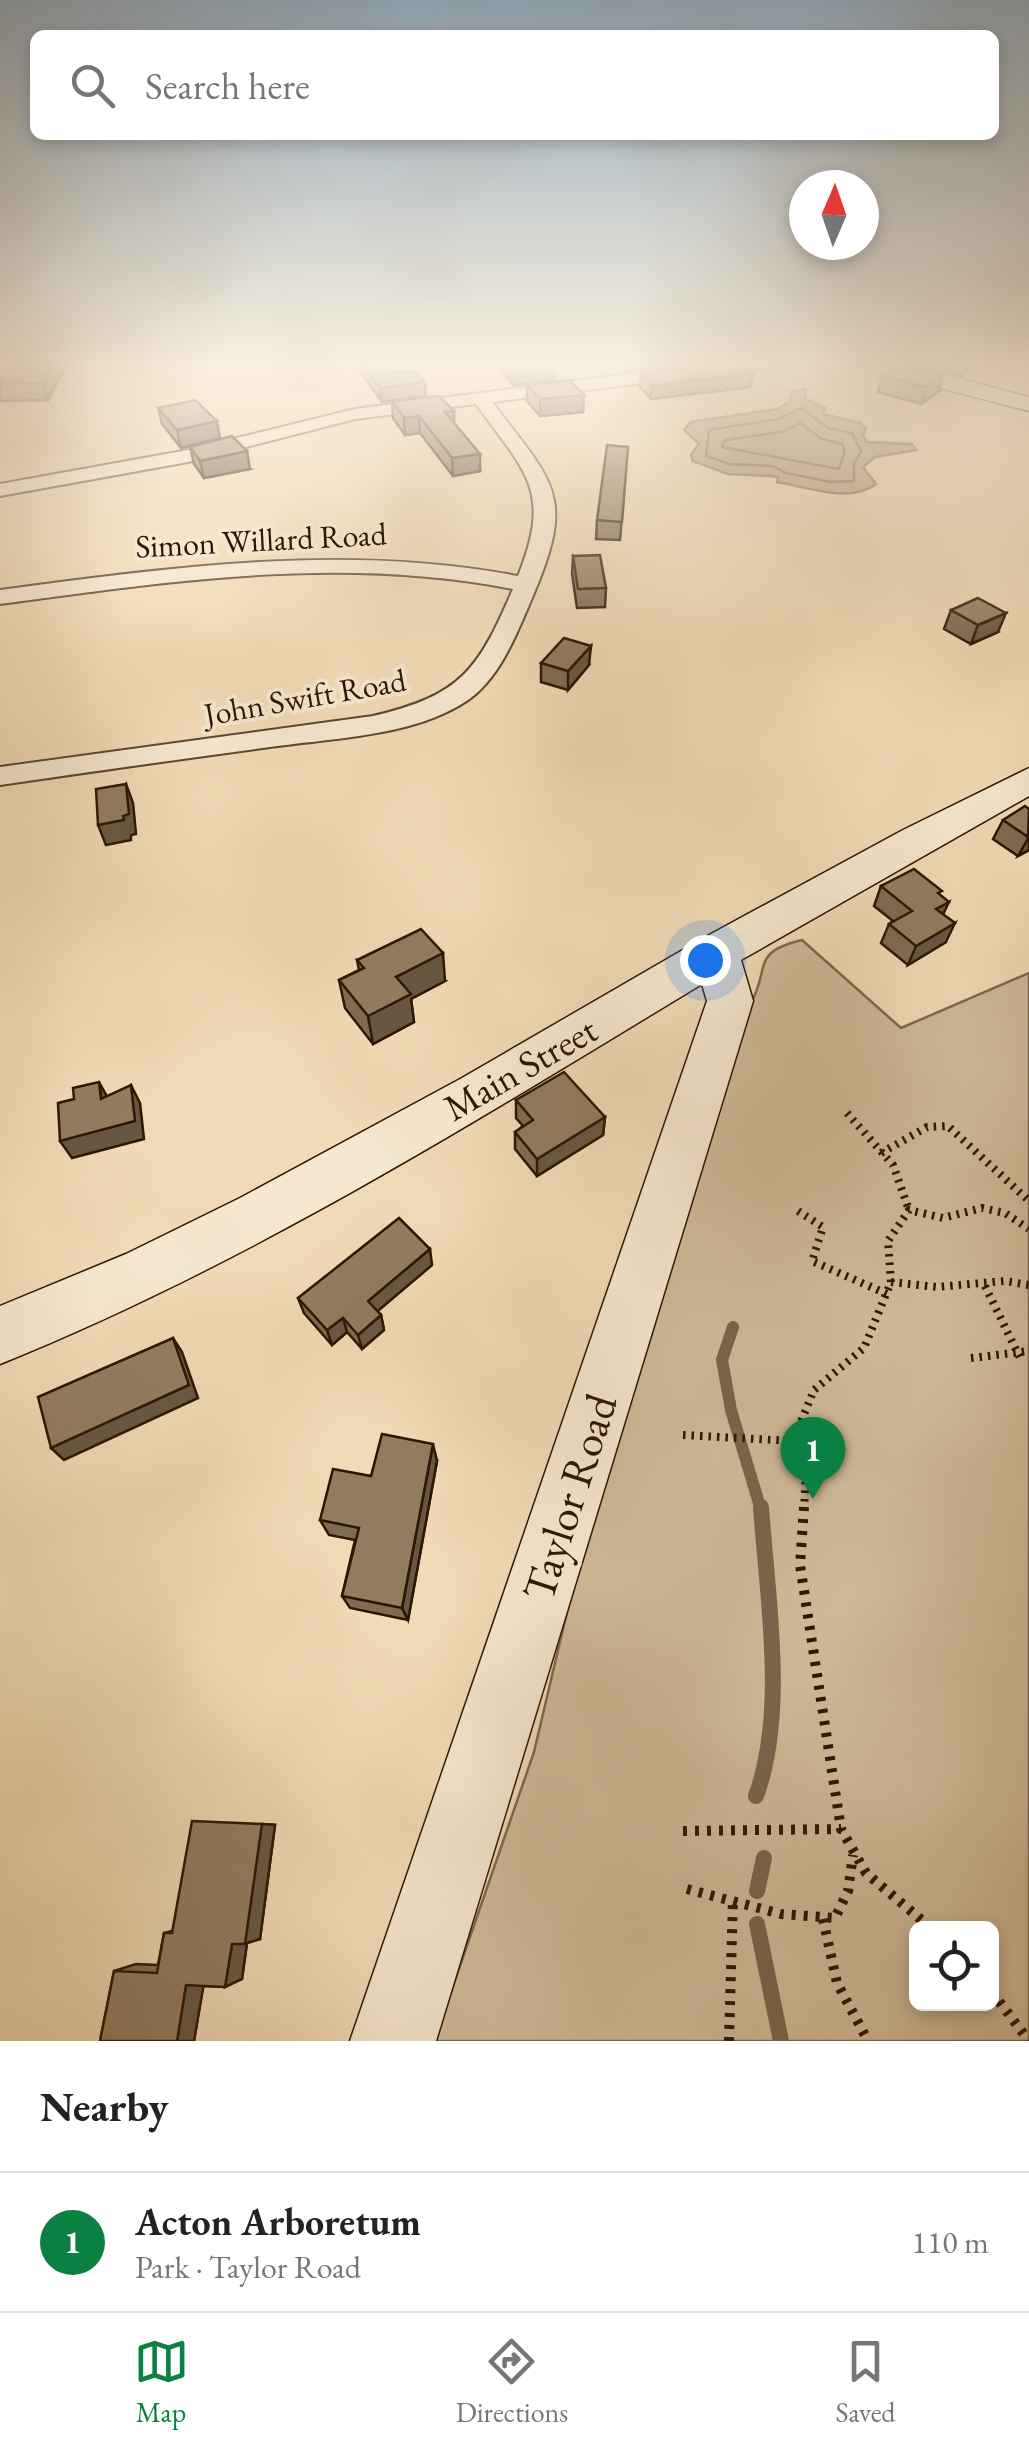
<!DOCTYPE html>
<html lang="en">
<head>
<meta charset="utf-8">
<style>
  :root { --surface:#fff; --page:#f6f6f6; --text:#222; --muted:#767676; --line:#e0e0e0; --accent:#0b8043 }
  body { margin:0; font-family:"EB Garamond",serif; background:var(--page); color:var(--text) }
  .controls { position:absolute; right:30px; bottom:30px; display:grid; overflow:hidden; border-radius:15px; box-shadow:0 5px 15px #0003 }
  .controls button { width:90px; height:90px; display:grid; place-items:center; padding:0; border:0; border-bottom:2px solid var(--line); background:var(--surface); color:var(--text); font:50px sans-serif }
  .compass { position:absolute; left:789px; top:170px; width:90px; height:90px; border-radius:50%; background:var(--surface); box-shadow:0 5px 15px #0003; rotate:2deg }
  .you { position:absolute; left:705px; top:960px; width:35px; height:35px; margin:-25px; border:8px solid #fff; border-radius:50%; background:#1a73e8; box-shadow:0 0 0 15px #1a73e833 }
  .badge { display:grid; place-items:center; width:65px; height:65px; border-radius:50%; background:var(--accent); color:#fff; font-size:32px; font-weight:700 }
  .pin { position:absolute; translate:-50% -82px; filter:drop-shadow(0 2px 5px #0008) }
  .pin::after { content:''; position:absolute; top:52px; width:35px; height:30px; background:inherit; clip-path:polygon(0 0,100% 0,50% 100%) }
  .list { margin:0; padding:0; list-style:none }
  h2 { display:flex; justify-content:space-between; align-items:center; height:130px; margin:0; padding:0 40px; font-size:42px }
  h2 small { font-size:32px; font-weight:400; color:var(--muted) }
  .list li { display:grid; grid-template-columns:65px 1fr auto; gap:30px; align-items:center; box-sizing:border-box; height:140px; padding:0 40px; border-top:2px solid var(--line) }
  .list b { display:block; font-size:38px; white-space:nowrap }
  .list p { margin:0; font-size:32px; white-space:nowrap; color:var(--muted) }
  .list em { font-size:32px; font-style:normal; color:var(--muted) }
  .icon { flex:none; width:55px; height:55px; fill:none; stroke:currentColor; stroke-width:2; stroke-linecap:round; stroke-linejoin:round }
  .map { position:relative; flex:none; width:1029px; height:2041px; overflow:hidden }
  .search { position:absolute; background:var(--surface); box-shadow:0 5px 15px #0003; left:30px; right:30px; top:30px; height:110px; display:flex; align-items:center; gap:25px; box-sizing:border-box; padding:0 35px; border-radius:15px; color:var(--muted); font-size:38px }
  .sheet { height:270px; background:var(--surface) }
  nav { display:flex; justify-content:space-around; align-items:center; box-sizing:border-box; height:140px; border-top:2px solid var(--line); background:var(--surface); font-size:28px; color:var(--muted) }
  nav a { display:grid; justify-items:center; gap:5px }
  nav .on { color:var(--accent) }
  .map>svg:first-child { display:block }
</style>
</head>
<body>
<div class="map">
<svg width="1029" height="2041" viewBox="0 0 1029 2041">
  <rect width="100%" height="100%" fill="#f1dbb6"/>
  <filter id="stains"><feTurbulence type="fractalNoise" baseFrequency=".002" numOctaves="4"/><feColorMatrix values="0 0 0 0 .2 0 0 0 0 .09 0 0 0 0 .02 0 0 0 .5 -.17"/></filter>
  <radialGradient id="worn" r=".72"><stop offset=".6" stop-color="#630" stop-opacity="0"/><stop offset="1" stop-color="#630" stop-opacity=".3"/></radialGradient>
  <path fill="#cfba98" stroke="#7d684e" stroke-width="2.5" fill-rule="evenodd" d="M 802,940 L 901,1028 L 1029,973 L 1029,2041 L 434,2041 L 534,1752 L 576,1574 L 749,1007 C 772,967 749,953 802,940 ZM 916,1928 L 992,1928 L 992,2004 L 916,2004 Z"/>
  <path fill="#ae9879" stroke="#7a644a" stroke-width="2.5" d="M 805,389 L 806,399 L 825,408 L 823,414 L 860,423 L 866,429 L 863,435 L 867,442 L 912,444 L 916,450 L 875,457 L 863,467 L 876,484 C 850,504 807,487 777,482 L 778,477 L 771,476 L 728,474 L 693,461 L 691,455 L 699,444 L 684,430 L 691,422 L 777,409 L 789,402 L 792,391 Z"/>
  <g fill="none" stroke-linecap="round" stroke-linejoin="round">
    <g stroke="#6c573e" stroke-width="2.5">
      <polygon points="801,408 828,428 852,433 861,451 854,464 854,481 831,482 786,473 773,466 729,464 706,456 709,430 779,419"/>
      <polygon points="800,423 822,439 842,444 845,451 839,469 722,447 725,440 782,432"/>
    </g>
    <polyline stroke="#7a644a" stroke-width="12" points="733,1327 722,1360 731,1410 761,1510"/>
    <g stroke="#7a644a" stroke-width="16">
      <path d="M 756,1796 C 787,1711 767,1596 761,1507"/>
      <polyline points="757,1891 764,1858"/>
      <polyline points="757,1924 781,2041"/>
    </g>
    <g stroke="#5c4730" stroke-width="4">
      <path id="street" d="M 716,363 L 766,363 L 758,368 L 492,402 C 555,485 576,495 532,598 C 517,633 500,678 468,700 C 412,738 328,738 263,748 C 175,760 88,772 0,785 L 0,767 L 373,716 C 462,695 478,670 513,589 C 341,555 172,581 0,604 L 0,590 C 174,567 344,543 518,576 C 553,490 525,472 476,404 L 355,419 L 188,462 L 0,496 L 0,484 L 188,450 L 355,409 Z"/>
    </g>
    <g stroke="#2b1603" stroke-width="3">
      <g id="secondary">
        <polygon points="860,363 899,363 1029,397 1029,411 863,368"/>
        <path d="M 1029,768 L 1029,796 L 741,960 L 753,1001 L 436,2041 L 350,2041 L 707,1001 L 702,984 C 474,1122 248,1264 0,1364 L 0,1306 L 126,1254 L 240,1198 L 462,1078 L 700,940 L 903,830 Z"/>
      </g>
    </g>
    <g stroke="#2b1603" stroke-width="8" stroke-dasharray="2.5 6" stroke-linecap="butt">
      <polyline points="847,1113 893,1165 909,1210"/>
      <polyline points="881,1153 927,1127 948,1126 1029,1201"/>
      <polyline points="798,1211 823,1227 812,1261 887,1294"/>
      <polyline points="891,1282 937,1287 1005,1281 1029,1285"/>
      <polyline points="985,1286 1022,1362"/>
      <polyline points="971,1358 1029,1351"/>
      <polyline points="683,1435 793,1441"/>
      <polyline points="804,1510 806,1472 793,1441 814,1390 864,1348 891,1282 888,1241 909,1210 943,1218 982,1208 1005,1213 1029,1229"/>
    </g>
    <g stroke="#2b1603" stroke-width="10" stroke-dasharray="4 8" stroke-linecap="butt">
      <polyline points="804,1507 800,1565 841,1829 866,1873 931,1928"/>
      <polyline points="683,1831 841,1829"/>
      <polyline points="687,1889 781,1914 835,1918 848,1891 853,1855"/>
      <polyline points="823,1919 837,1983 868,2041"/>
      <polyline points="992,1992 1029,2041"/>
      <polyline points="729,2041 733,1898"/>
    </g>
    <use href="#street" fill="#f6e8d0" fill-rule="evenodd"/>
    <use href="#secondary" fill="#f6e8d0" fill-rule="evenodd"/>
  </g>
  <g fill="#7e6b53" stroke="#2b1603" stroke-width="2.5">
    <polygon points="5,363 66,363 67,364 48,400 0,401 0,371"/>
    <polygon points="358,363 387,363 388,373 426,396 382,402 359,370"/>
    <polygon points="501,363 554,380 513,385 501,370"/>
    <polygon points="925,363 975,363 962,376 924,366"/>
    <polygon points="641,374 750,387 651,399 640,387"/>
    <polygon points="882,376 939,391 921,404 878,392"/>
    <polygon points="527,385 584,395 583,412 540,416 527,401"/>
    <polygon points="392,401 454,411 454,423 480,471 453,476 420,433 405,435 393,418"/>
    <polygon points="158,408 220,438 181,448 162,424"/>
    <polygon points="190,447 250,469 204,478 194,464"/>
    <polygon points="628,447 620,540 596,539 597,520"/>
    <polygon points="573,556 606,588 605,607 577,608 572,574"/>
    <polygon points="951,610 998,632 971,644 944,629"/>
    <polygon points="541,663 589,665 568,690 541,682"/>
    <polygon points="1029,809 1029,850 1018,856 993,839 1003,820"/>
    <polygon points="881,886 940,895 946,942 908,965 881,943 889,924 893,921 874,906"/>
    <polygon points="357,960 445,981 411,999 414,1022 373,1044 345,1008 339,980 359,970"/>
    <polygon points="516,1100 605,1117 603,1135 537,1176 515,1149 515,1132 523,1126 516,1118"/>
    <polygon points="432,1265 377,1311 381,1315 384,1330 362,1349 347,1332 332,1345 304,1313 298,1298"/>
    <polygon points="437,1461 408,1620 350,1608 342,1596 355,1540 329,1535 320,1520 371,1476"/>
    <polygon points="262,1824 275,1825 260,1939 247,1943 242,1979 225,1987 203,1986 194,2041 100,2041 114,1971 136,1964 158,1965 164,1933 172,1931"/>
  </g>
  <g fill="#665743" stroke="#2b1603" stroke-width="2.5">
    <polygon points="53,363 67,364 48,400 42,383"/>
    <polygon points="625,363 684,363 625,371"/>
    <polygon points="966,363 975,363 962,376"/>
    <polygon points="554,372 554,380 513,385 513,377"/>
    <polygon points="753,374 750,387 651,399 652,385"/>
    <polygon points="943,375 939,391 921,404 926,387"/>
    <polygon points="425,382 426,396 382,402 380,388"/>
    <polygon points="584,395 583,412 540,416 540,399"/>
    <polygon points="454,411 454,428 445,412"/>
    <polygon points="419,416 420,433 405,435 404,418"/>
    <polygon points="217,421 220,438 181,448 177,430"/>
    <polygon points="247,451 250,469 204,478 200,461"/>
    <polygon points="480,454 480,471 453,476 452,458"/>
    <polygon points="1006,613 998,632 971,644 978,625"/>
    <polygon points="591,646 589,665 568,690 568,671"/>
    <polygon points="126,784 133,803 136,834 131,835 131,840 106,845 98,825"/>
    <polygon points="1029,837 1029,850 1018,856"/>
    <polygon points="949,902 940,921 936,909"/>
    <polygon points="955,923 946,942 908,965 916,946"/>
    <polygon points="443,953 445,981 411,999 414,1022 373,1044 368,1016 396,977"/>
    <polygon points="99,1082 109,1100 101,1099"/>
    <polygon points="131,1085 140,1103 144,1139 72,1158 60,1141"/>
    <polygon points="605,1117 603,1135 537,1176 537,1159"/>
    <polygon points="430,1249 432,1265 372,1316 368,1301"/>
    <polygon points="381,1315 384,1330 362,1349 358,1335"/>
    <polygon points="343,1318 347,1332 332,1345 327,1330"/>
    <polygon points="173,1338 182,1352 198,1398 64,1460 51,1448"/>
    <polygon points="433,1444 437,1461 408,1620 402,1608"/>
    <polygon points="262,1824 275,1825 260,1939 247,1943 242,1979 225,1987 232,1944"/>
    <polygon points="205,1977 194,2041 177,2041 186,1985"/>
  </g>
  <g fill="#927c60" stroke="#2b1603" stroke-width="2.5">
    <polygon points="5,363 53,363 42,383 0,384 0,371"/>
    <polygon points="363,363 387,363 388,373 414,371 425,382 380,388"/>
    <polygon points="501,363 546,363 554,372 513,377"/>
    <polygon points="724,363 741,363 753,374 652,385 641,374"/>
    <polygon points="902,365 943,375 926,387 882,376"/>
    <polygon points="569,380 584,395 540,399 527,385"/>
    <polygon points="439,396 454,411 445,412 480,454 452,458 419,416 404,418 392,401"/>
    <polygon points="195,400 217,421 177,430 158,408"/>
    <polygon points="232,436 247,451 200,461 190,447"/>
    <polygon points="607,445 628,447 622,522 597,520"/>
    <polygon points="600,555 606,588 578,589 573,556"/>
    <polygon points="978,598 1006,613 978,625 951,610"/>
    <polygon points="564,638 591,646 568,671 541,663"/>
    <polygon points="126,784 129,814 123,816 124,820 98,825 96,789"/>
    <polygon points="1025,806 1029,809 1028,837 1003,820"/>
    <polygon points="914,869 942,891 938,893 949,902 936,909 955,923 916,946 889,924 912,911 881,886"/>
    <polygon points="421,929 443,953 396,977 411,994 368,1016 339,980 364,968 357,960"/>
    <polygon points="564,1072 605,1117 537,1159 515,1132 533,1120 516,1100"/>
    <polygon points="99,1082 101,1099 131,1085 135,1121 60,1141 58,1103 74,1099 73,1088"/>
    <polygon points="399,1218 430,1249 368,1301 381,1315 358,1335 343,1318 327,1330 298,1298"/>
    <polygon points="173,1338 189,1385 51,1448 38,1397"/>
    <polygon points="382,1434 433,1444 402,1608 342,1596 359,1528 320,1520 333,1469 371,1476"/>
    <polygon points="192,1821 262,1824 245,1944 232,1944 225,1987 186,1985 177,2041 100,2041 114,1971 157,1973 164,1933 172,1933"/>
  </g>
  <linearGradient id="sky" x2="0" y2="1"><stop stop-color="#91a9bc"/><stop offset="0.56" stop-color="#f9efde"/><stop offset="1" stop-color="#f9efde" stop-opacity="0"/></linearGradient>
  <rect width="1029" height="649" fill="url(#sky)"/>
  <g text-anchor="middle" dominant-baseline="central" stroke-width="8" stroke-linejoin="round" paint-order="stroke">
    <g font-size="32" fill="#2b1603" stroke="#f6e8d0">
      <text transform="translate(261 540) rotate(-3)">Simon Willard Road</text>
      <text transform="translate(305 697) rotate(-10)">John Swift Road</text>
    </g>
    <g font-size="38" fill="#2b1603" stroke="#f6e8d0">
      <text transform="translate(520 1068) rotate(-30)">Main Street</text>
    </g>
    <g font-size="45" fill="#2b1603" stroke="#f6e8d0">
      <text transform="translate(569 1497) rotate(-72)">Taylor Road</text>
    </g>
  </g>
  <rect width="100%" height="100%" filter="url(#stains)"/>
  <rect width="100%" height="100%" fill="url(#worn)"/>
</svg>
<div class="controls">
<button><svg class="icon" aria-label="locate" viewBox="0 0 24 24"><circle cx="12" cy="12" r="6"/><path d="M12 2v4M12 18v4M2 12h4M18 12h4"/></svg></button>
</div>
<svg class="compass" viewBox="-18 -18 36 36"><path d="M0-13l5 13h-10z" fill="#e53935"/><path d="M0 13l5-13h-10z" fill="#767676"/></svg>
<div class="you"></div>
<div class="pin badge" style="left:813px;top:1499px">1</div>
<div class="search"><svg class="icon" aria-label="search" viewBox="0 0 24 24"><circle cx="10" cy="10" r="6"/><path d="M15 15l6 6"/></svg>Search here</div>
</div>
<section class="sheet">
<h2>Nearby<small></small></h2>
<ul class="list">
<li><span class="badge">1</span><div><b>Acton Arboretum</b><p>Park · Taylor Road</p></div><em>110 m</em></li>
</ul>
</section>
<nav>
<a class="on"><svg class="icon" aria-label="map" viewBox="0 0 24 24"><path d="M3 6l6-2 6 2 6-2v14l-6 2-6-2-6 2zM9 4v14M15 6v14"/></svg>Map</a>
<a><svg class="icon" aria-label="directions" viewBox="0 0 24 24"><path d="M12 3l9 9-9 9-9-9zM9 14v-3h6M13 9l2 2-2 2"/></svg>Directions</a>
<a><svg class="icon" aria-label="saved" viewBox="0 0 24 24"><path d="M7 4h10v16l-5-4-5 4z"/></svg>Saved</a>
</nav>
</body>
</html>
